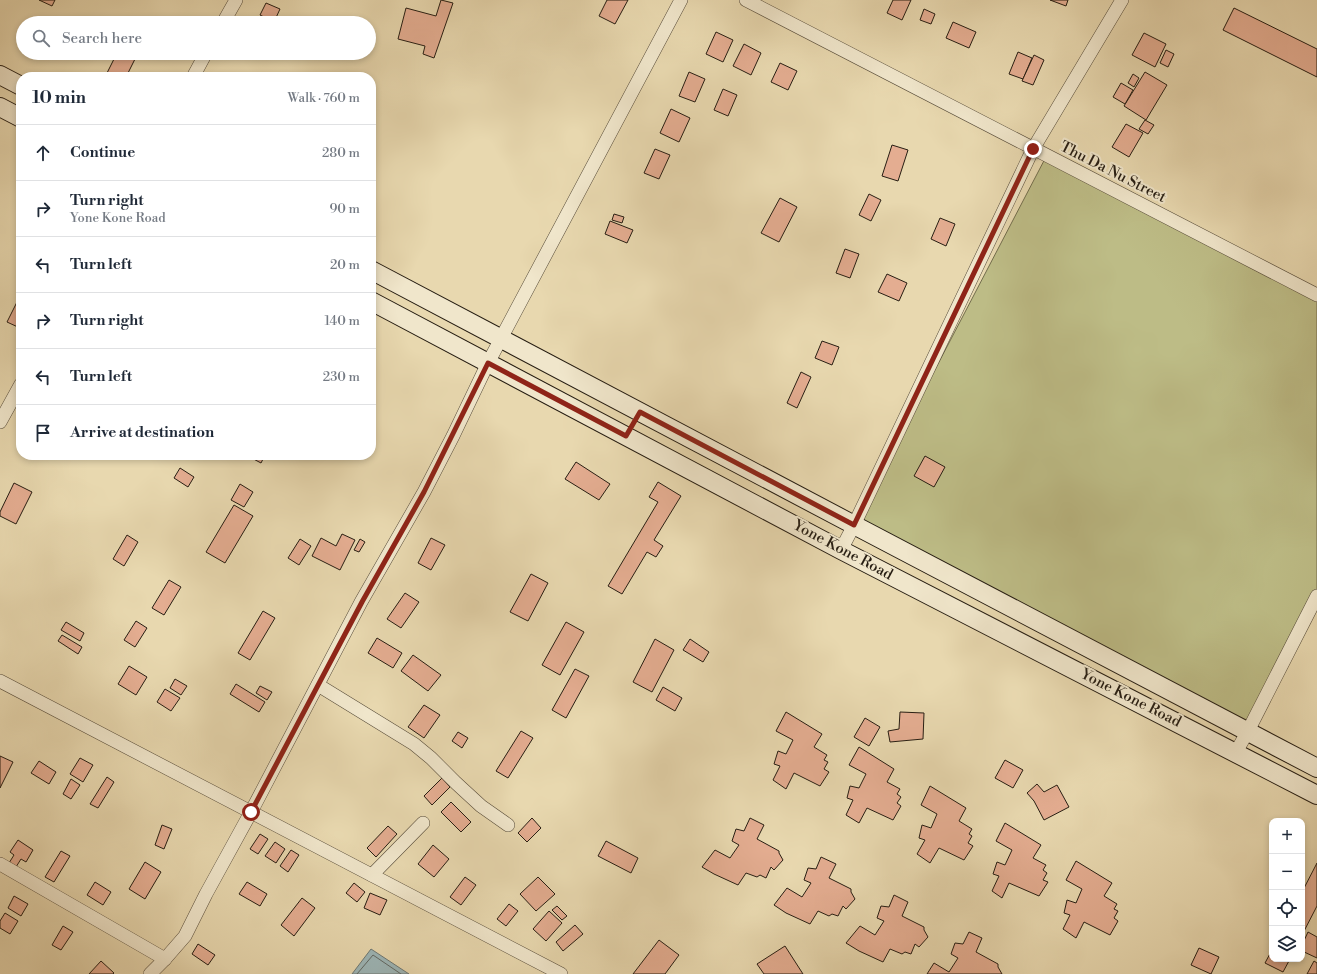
<!DOCTYPE html>
<html lang="en">
<head>
<meta charset="utf-8">
<style>
  :root { --surface:#fff; --page:#f6f6f7; --text:#1f2937; --muted:#747a83; --line:#e0e1e3 }
  body { margin:0; font-family:"Libre Bodoni",serif; background:var(--page); color:var(--text) }
  .controls { position:absolute; right:12px; bottom:12px; display:grid; overflow:hidden; border-radius:8px; box-shadow:0 2px 6px #0003 }
  .controls button { width:36px; height:36px; display:grid; place-items:center; padding:0; border:0; border-bottom:1px solid var(--line); background:var(--surface); color:var(--text); font:20px sans-serif }
  .stop { position:absolute; width:12px; height:12px; margin:-9px; border:3px solid #8f2418; border-radius:50%; background:#fff }
  .stop.end { background:#8f2418; border-color:#fff; box-shadow:0 1px 4px #0008 }
  .list { margin:0; padding:0; list-style:none }
  h2 { display:flex; justify-content:space-between; align-items:center; height:52px; margin:0; padding:0 16px; font-size:17px }
  h2 small { font-size:13px; font-weight:400; color:var(--muted) }
  .list li { display:grid; grid-template-columns:26px 1fr auto; gap:12px; align-items:center; box-sizing:border-box; height:56px; padding:0 16px; border-top:1px solid var(--line) }
  .list b { display:block; font-size:15px; white-space:nowrap }
  .list p { margin:0; font-size:13px; white-space:nowrap; color:var(--muted) }
  .list em { font-size:13px; font-style:normal; color:var(--muted) }
  .icon { flex:none; width:22px; height:22px; fill:none; stroke:currentColor; stroke-width:2; stroke-linecap:round; stroke-linejoin:round }
  .map { position:relative; flex:none; width:1317px; height:974px; overflow:hidden }
  .search { position:absolute; background:var(--surface); box-shadow:0 2px 6px #0003; left:16px; top:16px; width:360px; height:44px; display:flex; align-items:center; gap:10px; box-sizing:border-box; padding:0 14px; border-radius:22px; color:var(--muted); font-size:15px }
  .panel { position:absolute; background:var(--surface); box-shadow:0 2px 6px #0003; left:16px; top:72px; width:360px; height:388px; border-radius:16px }
  .map>svg:first-child { display:block }
</style>
</head>
<body>
<div class="map">
<svg width="1317" height="974" viewBox="0 0 1317 974">
  <rect width="100%" height="100%" fill="#e8d8af"/>
  <filter id="stains"><feTurbulence type="fractalNoise" baseFrequency=".005" numOctaves="4"/><feColorMatrix values="0 0 0 0 .2 0 0 0 0 .09 0 0 0 0 .02 0 0 0 .5 -.17"/></filter>
  <radialGradient id="worn" r=".72"><stop offset=".6" stop-color="#630" stop-opacity="0"/><stop offset="1" stop-color="#630" stop-opacity=".3"/></radialGradient>
  <polygon fill="#bdbc86" stroke="#726d4c" points="1048,153 1317,295 1317,596 1248,731 854,525"/>
  <polygon fill="#9db6b7" stroke="#6e7975" points="371,949 409,974 352,974"/>
  <g fill="none" stroke-linecap="round" stroke-linejoin="round">
    <polyline stroke="#626a65" stroke-width="1" points="357,974 373,955 401,974"/>
  </g>
  <g fill="#e4ad91" stroke="#271e13">
    <polygon points="39,0 55,0 52,6"/>
    <polygon points="441,0 453,3 434,58 423,54 425,46 398,39 406,8 436,16"/>
    <polygon points="607,0 628,0 615,24 599,16"/>
    <polygon points="893,0 911,0 902,20 887,13"/>
    <polygon points="1050,0 1068,0 1066,6"/>
    <polygon points="266,3 280,9 274,22 260,15"/>
    <polygon points="1234,8 1317,49 1317,77 1223,30"/>
    <polygon points="924,9 935,14 931,24 920,20"/>
    <polygon points="953,22 976,32 969,48 946,38"/>
    <polygon points="716,32 733,40 723,62 706,54"/>
    <polygon points="1144,33 1166,44 1155,67 1132,55"/>
    <polygon points="744,44 761,53 751,75 733,66"/>
    <polygon points="1166,50 1174,54 1168,67 1160,63"/>
    <polygon points="1018,52 1032,58 1023,79 1009,74"/>
    <polygon points="117,53 126,53 136,57 126,77 105,77"/>
    <polygon points="1034,55 1044,60 1033,85 1022,81"/>
    <polygon points="780,63 797,71 788,90 771,82"/>
    <polygon points="689,72 705,79 695,102 679,96"/>
    <polygon points="1145,72 1167,85 1146,120 1124,106"/>
    <polygon points="1133,74 1139,78 1134,87 1128,83"/>
    <polygon points="1121,83 1133,90 1125,104 1113,97"/>
    <polygon points="723,89 737,95 728,116 714,110"/>
    <polygon points="671,109 690,118 679,142 660,133"/>
    <polygon points="1145,120 1154,125 1148,134 1139,129"/>
    <polygon points="1126,124 1143,133 1129,157 1112,147"/>
    <polygon points="892,145 908,150 898,181 882,176"/>
    <polygon points="655,149 670,155 659,179 644,173"/>
    <polygon points="869,194 881,200 871,221 859,215"/>
    <polygon points="780,198 797,207 779,242 761,233"/>
    <polygon points="614,214 624,217 622,223 612,220"/>
    <polygon points="940,218 955,224 946,246 931,239"/>
    <polygon points="610,221 633,230 627,243 605,234"/>
    <polygon points="845,249 859,254 850,278 836,273"/>
    <polygon points="887,274 907,283 899,301 878,292"/>
    <polygon points="17,302 21,304 21,326 20,328 7,322"/>
    <polygon points="822,341 839,347 832,365 815,358"/>
    <polygon points="801,372 811,377 797,408 787,403"/>
    <polygon points="246,455 265,455 261,463"/>
    <polygon points="925,456 945,467 934,487 914,476"/>
    <polygon points="576,462 610,484 599,500 565,479"/>
    <polygon points="180,468 194,477 188,487 174,478"/>
    <polygon points="658,482 681,496 654,540 663,546 656,557 647,552 622,594 608,586 658,502 649,497"/>
    <polygon points="14,483 32,492 16,524 0,516 0,512"/>
    <polygon points="240,484 253,492 244,507 231,500"/>
    <polygon points="234,505 253,516 225,563 206,552"/>
    <polygon points="342,534 355,540 340,570 312,556 321,538 336,546"/>
    <polygon points="127,535 138,542 124,566 113,559"/>
    <polygon points="431,538 445,545 431,570 418,563"/>
    <polygon points="300,539 311,546 299,565 288,558"/>
    <polygon points="360,539 365,542 359,552 354,550"/>
    <polygon points="531,574 548,583 528,621 510,612"/>
    <polygon points="169,580 181,587 164,615 152,608"/>
    <polygon points="405,593 419,602 401,628 387,619"/>
    <polygon points="263,611 275,618 250,660 238,653"/>
    <polygon points="136,621 147,628 135,647 124,640"/>
    <polygon points="66,622 84,633 80,641 61,630"/>
    <polygon points="566,622 584,632 560,675 542,665"/>
    <polygon points="62,635 82,647 78,654 58,641"/>
    <polygon points="377,638 402,653 393,668 368,653"/>
    <polygon points="655,639 674,650 652,692 633,682"/>
    <polygon points="690,639 709,652 703,662 683,650"/>
    <polygon points="413,655 441,675 428,691 401,671"/>
    <polygon points="129,666 147,677 136,695 118,684"/>
    <polygon points="575,669 589,676 566,718 552,710"/>
    <polygon points="175,679 187,686 181,695 170,688"/>
    <polygon points="236,684 265,702 259,712 230,694"/>
    <polygon points="260,686 272,692 267,700 256,693"/>
    <polygon points="663,687 682,698 675,711 656,700"/>
    <polygon points="165,689 180,698 171,711 157,702"/>
    <polygon points="424,705 440,715 424,738 408,727"/>
    <polygon points="786,712 822,734 814,747 827,755 824,760 828,762 824,769 829,772 820,786 794,773 786,789 773,780 780,766 774,764 778,751 786,754 793,740 776,731"/>
    <polygon points="900,712 924,713 923,739 890,742 888,731 899,729"/>
    <polygon points="865,718 880,727 869,746 854,737"/>
    <polygon points="521,731 533,738 508,778 496,771"/>
    <polygon points="458,732 468,738 462,748 452,741"/>
    <polygon points="859,747 894,769 887,782 900,789 897,794 901,797 897,803 901,806 893,820 867,808 859,823 846,815 853,800 847,798 850,786 859,788 866,774 849,765"/>
    <polygon points="0,756 13,762 0,788"/>
    <polygon points="80,758 93,765 83,782 70,774"/>
    <polygon points="1005,760 1023,770 1013,788 995,778"/>
    <polygon points="39,761 56,772 49,784 31,773"/>
    <polygon points="107,777 114,782 98,808 90,804"/>
    <polygon points="442,778 450,787 432,805 424,796"/>
    <polygon points="71,779 80,785 71,799 63,794"/>
    <polygon points="1037,784 1044,792 1057,785 1069,807 1044,820 1034,801 1027,793"/>
    <polygon points="930,786 966,808 959,821 972,829 969,834 972,836 968,843 973,846 964,860 939,848 930,863 917,854 925,840 919,838 922,825 931,828 937,814 921,805"/>
    <polygon points="451,802 471,822 461,832 441,812"/>
    <polygon points="532,818 541,828 527,842 518,833"/>
    <polygon points="750,818 764,825 757,839 779,851 779,853 783,860 774,870 771,867 766,878 760,875 757,877 746,873 738,885 714,874 702,867 715,850 730,858 739,845 732,841 736,829 744,831"/>
    <polygon points="1005,823 1041,845 1033,858 1046,865 1043,870 1047,873 1043,880 1048,882 1039,896 1009,883 1002,898 992,891 999,876 993,874 997,862 1005,865 1012,850 996,841"/>
    <polygon points="162,825 172,829 164,849 155,845"/>
    <polygon points="388,826 397,834 376,857 367,848"/>
    <polygon points="260,834 268,839 258,854 250,849"/>
    <polygon points="18,840 33,850 26,862 21,859 16,867 9,863 14,855 10,852"/>
    <polygon points="606,841 638,858 631,873 598,856"/>
    <polygon points="275,842 285,849 276,863 265,856"/>
    <polygon points="433,845 449,859 434,877 418,864"/>
    <polygon points="291,850 299,855 288,872 280,866"/>
    <polygon points="61,851 70,856 54,882 45,877"/>
    <polygon points="821,857 836,864 829,878 851,889 851,892 855,899 846,909 843,906 838,916 832,914 829,916 818,911 810,924 786,913 774,905 787,888 802,897 811,883 804,880 808,868 816,869"/>
    <polygon points="1076,861 1112,883 1104,896 1117,904 1114,909 1118,911 1114,918 1118,921 1110,935 1084,922 1076,938 1063,929 1070,915 1064,913 1067,900 1076,903 1082,889 1066,880"/>
    <polygon points="145,862 161,872 145,899 129,889"/>
    <polygon points="1317,863 1317,906 1302,935 1302,892"/>
    <polygon points="465,877 476,885 461,905 450,897"/>
    <polygon points="538,877 555,894 536,911 520,894"/>
    <polygon points="95,882 111,892 103,905 87,895"/>
    <polygon points="247,882 267,894 260,906 239,894"/>
    <polygon points="354,883 365,892 357,902 346,893"/>
    <polygon points="370,893 387,900 380,915 364,908"/>
    <polygon points="894,895 908,902 902,916 924,927 924,930 928,937 919,947 915,944 911,954 905,952 902,954 890,949 883,962 859,951 846,943 860,926 875,935 884,921 877,918 881,906 889,907"/>
    <polygon points="14,896 28,904 21,916 8,908"/>
    <polygon points="302,898 315,908 294,936 281,925"/>
    <polygon points="509,904 518,911 506,926 497,919"/>
    <polygon points="557,906 567,916 562,920 552,910"/>
    <polygon points="549,911 562,923 546,941 533,929"/>
    <polygon points="5,913 18,921 10,934 0,928 0,921"/>
    <polygon points="575,925 583,934 563,951 556,942"/>
    <polygon points="63,926 73,932 61,950 52,945"/>
    <polygon points="969,932 982,938 976,952 998,964 998,967 1002,974 927,974 934,963 949,972 958,958 951,954 955,943 963,944"/>
    <polygon points="1308,932 1317,937 1317,958 1302,951 1302,945"/>
    <polygon points="659,940 679,955 665,974 633,974"/>
    <polygon points="198,944 215,955 208,965 192,954"/>
    <polygon points="785,946 803,974 764,974 757,964"/>
    <polygon points="1199,948 1219,957 1211,974 1191,965"/>
    <polygon points="1272,950 1272,959 1290,959 1283,972 1265,963"/>
    <polygon points="101,961 114,973 113,974 89,974"/>
    <polygon points="1314,961 1317,963 1317,974 1307,974"/>
  </g>
  <g fill="none" stroke-linecap="round" stroke-linejoin="round">
    <g stroke="#574c3a" stroke-width="14">
      <g id="street">
        <polyline points="746,0 1317,295"/>
        <polyline points="223,23 236,0"/>
        <polyline points="193,77 206,53"/>
        <polyline points="0,422 21,384"/>
        <polyline points="841,550 854,525 1033,149 1122,0"/>
        <polyline points="0,681 561,974"/>
        <polyline points="318,685 414,744 431,758 456,783 481,806 508,825"/>
        <polyline points="1236,752 1248,731 1317,596"/>
        <polyline points="0,864 165,959"/>
        <polyline points="372,875 423,823"/>
        <polyline points="150,974 165,959 185,936 206,894 251,812 361,602 424,492 453,436 488,363 681,0"/>
      </g>
    </g>
    <g stroke="#271e13" stroke-width="20">
      <g id="secondary">
        <polyline points="0,75 21,86"/>
        <polyline points="0,107 21,118"/>
        <polyline points="371,270 854,525 1317,768"/>
        <polyline points="371,301 841,550 1317,795"/>
      </g>
    </g>
    <use href="#street" stroke="#f0e6cb" stroke-width="13"/>
    <use href="#secondary" stroke="#f0e6cb" stroke-width="18"/>
  </g>
  <g fill="none" stroke-linecap="round" stroke-linejoin="round">
    <polyline stroke="#8f2418" stroke-width="5" points="251,812 362,602 424,492 488,363 626,436 640,412 854,525 1033,149"/>
  </g>
  <g text-anchor="middle" dominant-baseline="central" stroke-width="4" stroke-linejoin="round" paint-order="stroke">
    <g font-size="15" fill="#271e13" stroke="#f0e6cb">
      <text transform="translate(1113 172) rotate(27)">Thu Da Nu Street</text>
      <text transform="translate(843 550) rotate(28)">Yone Kone Road</text>
      <text transform="translate(1131 698) rotate(27)">Yone Kone Road</text>
    </g>
  </g>
  <rect width="100%" height="100%" filter="url(#stains)"/>
  <rect width="100%" height="100%" fill="url(#worn)"/>
</svg>
<div class="controls">
<button>+</button>
<button>−</button>
<button><svg class="icon" aria-label="locate" viewBox="0 0 24 24"><circle cx="12" cy="12" r="6"/><path d="M12 2v4M12 18v4M2 12h4M18 12h4"/></svg></button>
<button><svg class="icon" aria-label="layers" viewBox="0 0 24 24"><path d="M12 4l9 5-9 5-9-5zM3 14l9 5 9-5"/></svg></button>
</div>
<div class="stop" style="left:251px;top:812px"></div>
<div class="stop end" style="left:1033px;top:149px"></div>
<div class="search"><svg class="icon" aria-label="search" viewBox="0 0 24 24"><circle cx="10" cy="10" r="6"/><path d="M15 15l6 6"/></svg>Search here</div>
<section class="panel">
<h2>10 min<small>Walk · 760 m</small></h2>
<ul class="list">
<li><svg class="icon" aria-label="ahead" viewBox="0 0 24 24"><path d="M12 20V5M6 11l6-6 6 6"/></svg><div><b>Continue</b></div><em>280 m</em></li>
<li><svg class="icon" aria-label="right" viewBox="0 0 24 24"><path d="M7 20v-9h11M14 6l5 5-5 5"/></svg><div><b>Turn right</b><p>Yone Kone Road</p></div><em>90 m</em></li>
<li><svg class="icon" aria-label="left" viewBox="0 0 24 24"><path d="M17 20v-9H6M10 6l-5 5 5 5"/></svg><div><b>Turn left</b></div><em>20 m</em></li>
<li><svg class="icon" aria-label="right" viewBox="0 0 24 24"><path d="M7 20v-9h11M14 6l5 5-5 5"/></svg><div><b>Turn right</b></div><em>140 m</em></li>
<li><svg class="icon" aria-label="left" viewBox="0 0 24 24"><path d="M17 20v-9H6M10 6l-5 5 5 5"/></svg><div><b>Turn left</b></div><em>230 m</em></li>
<li><svg class="icon" aria-label="arrive" viewBox="0 0 24 24"><path d="M6 21V4h12l-3 4 3 4H6"/></svg><div><b>Arrive at destination</b></div></li>
</ul>
</section>
</div>
</body>
</html>
